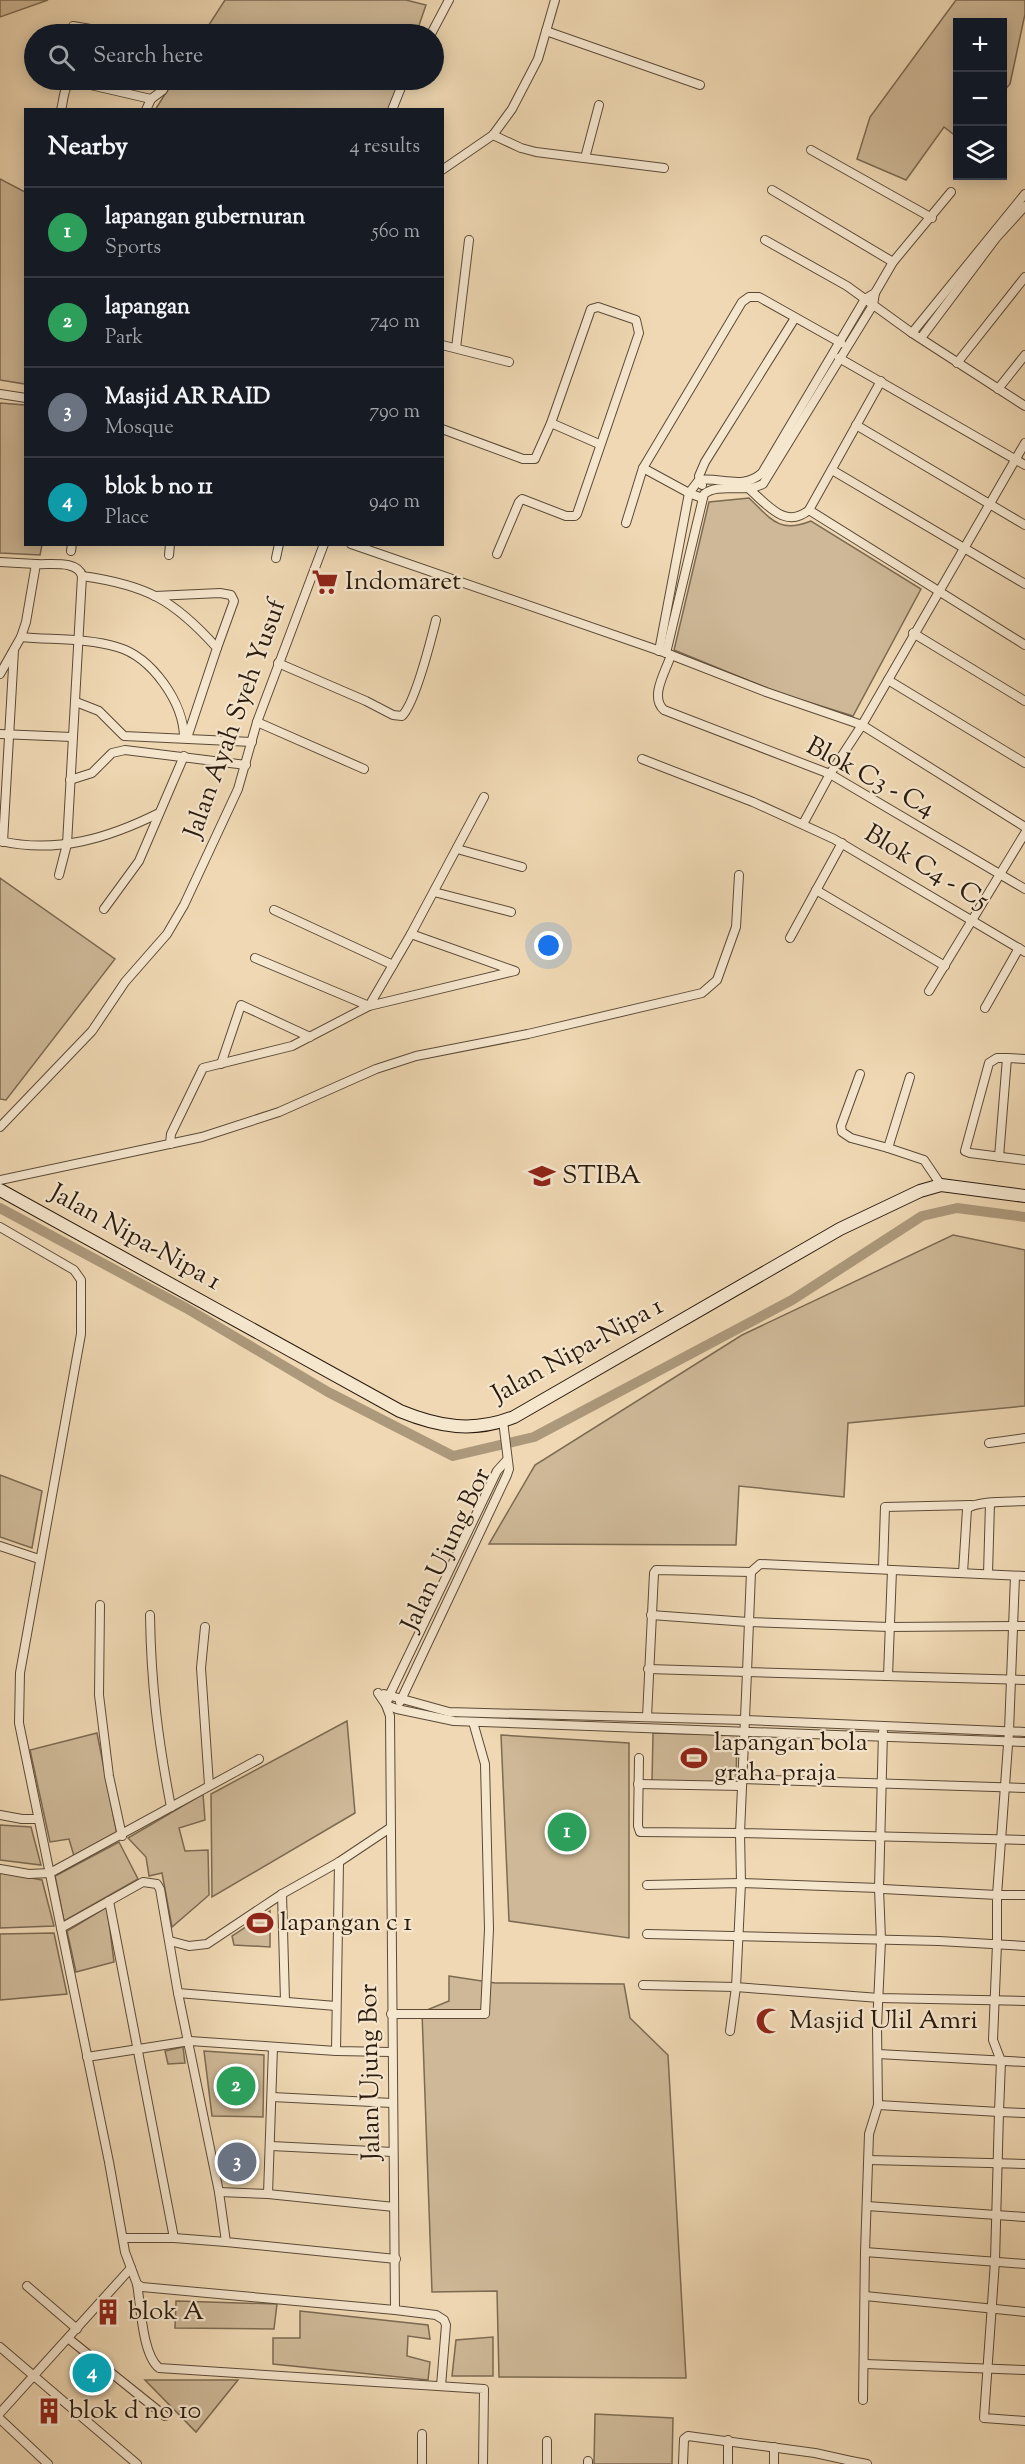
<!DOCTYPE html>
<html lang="en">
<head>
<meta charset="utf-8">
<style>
  :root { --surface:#171b24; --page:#20242c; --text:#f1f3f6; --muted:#9ea1a6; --line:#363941; --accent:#c59692 }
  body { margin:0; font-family:"Sorts Mill Goudy",serif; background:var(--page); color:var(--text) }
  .controls { position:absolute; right:18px; top:18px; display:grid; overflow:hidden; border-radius:0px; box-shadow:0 3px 15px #0003 }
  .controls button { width:54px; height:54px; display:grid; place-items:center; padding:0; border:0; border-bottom:2px solid var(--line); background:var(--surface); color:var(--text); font:30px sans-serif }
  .you { position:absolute; left:549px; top:946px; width:21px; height:21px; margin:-15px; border:4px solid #fff; border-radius:50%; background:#1a73e8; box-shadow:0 0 0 9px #1a73e833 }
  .badge { display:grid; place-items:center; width:39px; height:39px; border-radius:50%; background:var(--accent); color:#fff; font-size:20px; font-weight:700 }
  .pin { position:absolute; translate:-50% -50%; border:3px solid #fff; box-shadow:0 2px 6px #0006 }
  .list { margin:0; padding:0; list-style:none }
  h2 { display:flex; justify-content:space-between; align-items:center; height:78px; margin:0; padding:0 24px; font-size:26px }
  h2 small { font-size:20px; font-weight:400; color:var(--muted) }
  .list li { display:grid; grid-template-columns:39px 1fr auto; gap:18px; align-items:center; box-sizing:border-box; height:90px; padding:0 24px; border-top:2px solid var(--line) }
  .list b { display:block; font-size:22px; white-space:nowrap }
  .list p { margin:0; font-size:20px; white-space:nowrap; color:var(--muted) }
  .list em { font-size:20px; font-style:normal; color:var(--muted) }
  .icon { flex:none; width:33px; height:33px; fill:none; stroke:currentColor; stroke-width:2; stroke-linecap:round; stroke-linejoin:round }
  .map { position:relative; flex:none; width:1025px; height:2464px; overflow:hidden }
  .search { position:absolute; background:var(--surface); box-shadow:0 3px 15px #0003; left:24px; top:24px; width:420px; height:66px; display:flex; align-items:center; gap:15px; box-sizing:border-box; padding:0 21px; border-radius:33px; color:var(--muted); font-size:22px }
  .panel { position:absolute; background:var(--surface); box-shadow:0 3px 15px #0003; left:24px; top:108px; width:420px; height:438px; border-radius:0px }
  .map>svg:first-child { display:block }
</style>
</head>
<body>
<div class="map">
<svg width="1025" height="2464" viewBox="0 0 1025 2464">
  <rect width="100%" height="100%" fill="#efd8b3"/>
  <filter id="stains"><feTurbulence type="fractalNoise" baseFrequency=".00333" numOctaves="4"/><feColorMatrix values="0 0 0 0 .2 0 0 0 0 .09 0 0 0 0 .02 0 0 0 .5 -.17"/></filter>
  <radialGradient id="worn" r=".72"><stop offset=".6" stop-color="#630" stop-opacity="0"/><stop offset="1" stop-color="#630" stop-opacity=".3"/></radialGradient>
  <g fill="#ceb897" stroke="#7c6a52" stroke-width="1.5">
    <polygon points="0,0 48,0 0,17"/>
    <polygon points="225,0 406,0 426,5 416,34 203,34"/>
    <polygon points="956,0 1025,0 1025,14 1010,84 1003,92 1002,22 958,22 957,137 944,127 906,180 857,159 870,117"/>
    <polygon points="174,80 400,80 389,109 155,110"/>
    <polygon points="0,179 25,192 25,384 0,380"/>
    <polygon points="0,403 25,405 26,544 42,545 40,555 0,553"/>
    <path d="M 749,498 C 771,519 779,534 811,521 L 921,589 L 853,716 L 779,693 L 674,650 L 709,502 Z"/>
    <polygon points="0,878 115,959 6,1100 0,1099"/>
    <polygon points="953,1235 1025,1250 1025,1406 848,1423 844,1497 739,1486 736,1545 489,1544 535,1465 742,1335"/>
    <polygon points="0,1475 42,1491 32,1548 0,1537"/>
    <polygon points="347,1721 355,1813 212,1897 211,1794"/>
    <polygon points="97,1733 117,1834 74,1856 69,1839 50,1842 30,1750"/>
    <polygon points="653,1733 737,1735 736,1783 652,1781"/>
    <polygon points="501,1735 629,1743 629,1938 509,1921"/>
    <polygon points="203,1794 205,1820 179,1828 185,1851 208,1850 209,1895 172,1927 162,1873 149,1876 146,1857 128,1838"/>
    <polygon points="0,1825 31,1827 41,1865 0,1860"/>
    <polygon points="119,1842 138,1879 64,1921 55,1876"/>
    <polygon points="0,1872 42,1880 54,1926 0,1928"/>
    <polygon points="107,1907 114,1962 76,1972 67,1931"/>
    <polygon points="270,1911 270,1947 234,1945 232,1936"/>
    <polygon points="54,1933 67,1994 0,2000 0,1934"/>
    <polygon points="449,1976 495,1983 624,1984 630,2018 668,2055 686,2378 499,2377 497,2291 432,2292 422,2012 449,2001"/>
    <polygon points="183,2047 185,2063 168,2064 165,2051"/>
    <polygon points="204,2051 264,2055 263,2117 212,2116"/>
    <polygon points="176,2301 277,2304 274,2329 175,2328"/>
    <polygon points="300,2311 428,2325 430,2339 408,2336 407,2356 430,2362 428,2380 273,2364 273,2338 300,2338"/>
    <polygon points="493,2337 493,2376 452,2376 456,2340"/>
    <polygon points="145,2380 238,2380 196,2432"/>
    <polygon points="595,2414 673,2418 672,2464 594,2464"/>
  </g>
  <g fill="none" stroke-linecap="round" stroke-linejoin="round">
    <polyline stroke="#ac987b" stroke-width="10" points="0,1208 186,1308 328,1392 453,1456 534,1437 792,1300 922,1216 957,1208 1025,1217"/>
    <g stroke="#5b4a37" stroke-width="10">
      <g id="street">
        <polyline points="73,26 120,34"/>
        <polyline points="546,31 700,85"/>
        <polyline points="431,34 449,0"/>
        <path d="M 61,110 C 64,100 63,85 73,81 L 151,99 L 163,90 L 168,80"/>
        <polyline points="146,110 151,99"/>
        <polyline points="392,110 404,80"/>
        <polyline points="493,135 521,148 536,152 664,168"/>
        <polyline points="811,150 932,218"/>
        <polyline points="585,158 599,105"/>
        <polyline points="442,170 493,135 512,109 538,59 555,0"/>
        <polyline points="772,190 893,262"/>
        <polyline points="765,240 847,286 912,333 1025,406"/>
        <polyline points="912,333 1025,194"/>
        <polyline points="921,338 996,238 1025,206"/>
        <polyline points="442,345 509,362"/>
        <polyline points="456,348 469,240"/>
        <polyline points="839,358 1025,465"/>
        <polyline points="957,363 1025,277"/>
        <polyline points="881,381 809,510 1025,645"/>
        <polyline points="998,389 1025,355"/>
        <polyline points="0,394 26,398"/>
        <polyline points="551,423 599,444"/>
        <polyline points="856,425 1025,525"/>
        <polyline points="442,429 523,459 535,459 551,423 591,309 598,307 636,320 639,333 577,514 575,516 566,516 522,499 519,502 497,554"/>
        <polyline points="832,470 1025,584"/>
        <polyline points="702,485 699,476 705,462 795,318"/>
        <path d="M 748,488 C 767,504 785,530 809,510"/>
        <polyline points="702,498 689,493 643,468 742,302 749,297 759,297 841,343"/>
        <polyline points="626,523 643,468"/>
        <polyline points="351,544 666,653 766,692 862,725 1025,827"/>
        <polyline points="71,551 72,544"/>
        <polyline points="169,555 170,544"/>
        <polyline points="276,558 279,544"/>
        <polyline points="0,562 36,564 26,622 21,637 0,674"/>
        <path d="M 36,564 C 50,565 78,560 82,576 L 67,844 L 59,875"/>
        <path d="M 82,576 C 147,585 174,600 217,648 L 187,738"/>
        <polyline points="155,596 220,593 231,595 234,601 217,648"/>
        <polyline points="913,633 1025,701"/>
        <path d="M 21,637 C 51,640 88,638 117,647 C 152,657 184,703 184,738"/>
        <path d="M 659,651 L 689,493 L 699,480 C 721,477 744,490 762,473 L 865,299 L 875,293 L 893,262 L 951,192"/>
        <path d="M 666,653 L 704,494 C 719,482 745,494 763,484 L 873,305 L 875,293"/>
        <path d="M 671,655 C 666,671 649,697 664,710 L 830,774 L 1025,889"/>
        <path d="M 278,663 L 366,701 L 393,715 L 402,716 C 415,703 431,640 436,620"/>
        <polyline points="888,680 1025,763"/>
        <polyline points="76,702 99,711 124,736 252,742"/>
        <polyline points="257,722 364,769"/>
        <polyline points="0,734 72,737"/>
        <polyline points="642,759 753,802 834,839 1025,952"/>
        <polyline points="70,780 92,773 112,753 125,750 246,765"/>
        <polyline points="803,824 830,774 862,725 1025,443"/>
        <path d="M 0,841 C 57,854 109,838 159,813"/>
        <polyline points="3,842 14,650"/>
        <polyline points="457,849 522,867"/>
        <polyline points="816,890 945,966"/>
        <polyline points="434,892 511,912"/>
        <polyline points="104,909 139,861 184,756"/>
        <polyline points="274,910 393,965"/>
        <polygon points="411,934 515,971 369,1006"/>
        <polyline points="411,934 484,797"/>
        <polyline points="790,938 842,843"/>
        <polyline points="929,991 1025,833"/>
        <polyline points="985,1008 1019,948"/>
        <polyline points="1007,1058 997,1058 989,1063 965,1151 970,1153 1025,1160"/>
        <polyline points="221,1064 241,1005 310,1037"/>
        <polyline points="860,1074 841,1126 842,1132 851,1138 888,1148 924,1160 941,1185"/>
        <polyline points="0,1127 92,1031 125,982 167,934 184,905 238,789 257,722 324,544"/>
        <polyline points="170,1144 171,1134 203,1068 292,1046 369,1006 255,958"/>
        <polyline points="888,1148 910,1077"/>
        <polyline points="999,1157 1007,1058 1025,1059"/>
        <polyline points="0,1180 202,1137 279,1112 376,1069 416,1056 528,1034 702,993 717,980 736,927 739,875"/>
        <polyline points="0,1227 74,1270 81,1280 81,1334 20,1673 19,1723 109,2162 125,2252 137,2284 142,2287 395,2310"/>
        <polyline points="989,1443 1025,1438"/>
        <polyline points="0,1546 39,1559"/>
        <polyline points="883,1569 885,1507 971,1505"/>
        <path d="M 963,1573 L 967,1509 C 976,1500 1012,1502 1025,1501"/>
        <polyline points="988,1574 990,1503"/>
        <polyline points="1015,1576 1009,1731 997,1895 1025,1895"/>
        <polyline points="1025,1576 760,1564 751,1572 747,1672 1025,1680"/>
        <polyline points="100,1605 99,1695 109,1776 122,1836"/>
        <path d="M 150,1615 C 151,1684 158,1740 171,1807"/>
        <polyline points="651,1615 748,1622 889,1627 1025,1626"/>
        <polyline points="205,1627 201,1668 209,1785"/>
        <polyline points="648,1669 747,1672 740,1833 1025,1840"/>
        <polyline points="888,1676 892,1570"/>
        <polyline points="378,1693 386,1705 397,1709 454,1721 1025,1742"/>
        <polyline points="384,1694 449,1712 745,1720 1025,1732"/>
        <polyline points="400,1702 507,1475 509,1469 503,1421"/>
        <polyline points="647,1717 654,1573 656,1570 751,1572"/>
        <polyline points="639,1758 638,1826 640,1832 740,1833 741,1883 879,1888"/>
        <polyline points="742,1779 1025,1788"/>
        <polyline points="638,1784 742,1786"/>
        <polyline points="0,1815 22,1819 38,1819"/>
        <polyline points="0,1869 29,1874 50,1873 259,1759"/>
        <polyline points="647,1885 741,1883 736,1987 879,1998 1025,2001"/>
        <polyline points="282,1894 285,2001"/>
        <polyline points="109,1901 174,2238"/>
        <polyline points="61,1928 143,1882 157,1884 160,1889 178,1993 219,2192 226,2242 396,2259"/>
        <polyline points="647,1934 939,1941 1025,1946"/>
        <polyline points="170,1941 189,1946 207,1944 282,1894 339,1862 390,1828"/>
        <polyline points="643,1985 736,1987 730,2031"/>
        <polyline points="178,1993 336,2006"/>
        <polyline points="391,2014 485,2014 489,1929 485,1764 473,1722"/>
        <polyline points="336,2051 339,1862"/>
        <polyline points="878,2054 1025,2062"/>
        <polyline points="87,2057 190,2041 336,2051 391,2052"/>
        <polyline points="272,2097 392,2103"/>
        <polyline points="878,2105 877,2026 881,1940 879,1888 883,1732"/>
        <polyline points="1025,2113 999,2112 995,2261 984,2418 1025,2421"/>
        <polyline points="271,2146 393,2152"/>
        <polyline points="869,2160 1025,2164"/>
        <polyline points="219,2192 268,2194 394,2207"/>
        <polyline points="268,2194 273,2047"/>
        <polyline points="867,2206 1025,2217"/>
        <polyline points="124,2238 174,2238 226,2242"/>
        <polyline points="865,2252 1025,2264"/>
        <path d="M 137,2284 C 141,2306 142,2354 159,2368 L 484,2389 L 483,2464"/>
        <polyline points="27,2286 77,2329"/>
        <polyline points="865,2296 1025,2312"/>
        <polyline points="69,2339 165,2416"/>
        <polyline points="0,2347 137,2464"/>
        <polyline points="865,2364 1025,2370"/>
        <polyline points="441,2386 446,2325 444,2320 436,2315 395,2310 390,1716 386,1705 390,1694 497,1471 506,1461"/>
        <polyline points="863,2400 865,2252 869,2134 878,2105 999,2112 1001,2061 993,2040 997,1944 997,1895 883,1889"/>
        <polyline points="0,2413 131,2268"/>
        <polyline points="0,2419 48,2464"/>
        <polyline points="851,2461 867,2464"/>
        <polyline points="422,2464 422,2434"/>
        <polyline points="547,2464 547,2441"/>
        <polyline points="588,2464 588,2461"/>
        <polyline points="683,2464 684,2439 688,2436 815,2453 851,2461 851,2464"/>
        <polyline points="728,2464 728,2440"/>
        <polyline points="774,2464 774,2447"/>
      </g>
    </g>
    <g stroke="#2a1b0e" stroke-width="14">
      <path id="secondary" d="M 0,1190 L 400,1411 C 439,1427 473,1433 514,1417 L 840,1229 L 920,1191 L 941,1185 L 1025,1196"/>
    </g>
    <use href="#street" stroke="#f5e6ce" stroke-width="8"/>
    <use href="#secondary" stroke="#f5e6ce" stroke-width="12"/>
  </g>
  <defs>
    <g id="supermarket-bare" transform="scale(2.07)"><path d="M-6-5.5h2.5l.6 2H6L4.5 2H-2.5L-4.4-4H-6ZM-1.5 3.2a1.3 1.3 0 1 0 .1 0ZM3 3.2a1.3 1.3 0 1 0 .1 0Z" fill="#8f2418" stroke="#f5e6ce" stroke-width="2.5" paint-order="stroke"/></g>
    <g id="university-bare" transform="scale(2.07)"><path d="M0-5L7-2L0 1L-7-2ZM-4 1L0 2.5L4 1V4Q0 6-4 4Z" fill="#8f2418" stroke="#f5e6ce" stroke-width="2.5" paint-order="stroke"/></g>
    <g id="stadium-bare" transform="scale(2.07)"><path d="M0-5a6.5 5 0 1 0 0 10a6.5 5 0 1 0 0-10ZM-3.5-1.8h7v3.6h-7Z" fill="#8f2418" stroke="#f5e6ce" stroke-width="2.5" paint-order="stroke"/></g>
    <g id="mosque-bare" transform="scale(2.07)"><path d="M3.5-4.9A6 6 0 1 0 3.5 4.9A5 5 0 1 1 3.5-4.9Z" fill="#8f2418" stroke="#f5e6ce" stroke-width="2.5" paint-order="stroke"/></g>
    <g id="building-bare" transform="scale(2.07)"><path d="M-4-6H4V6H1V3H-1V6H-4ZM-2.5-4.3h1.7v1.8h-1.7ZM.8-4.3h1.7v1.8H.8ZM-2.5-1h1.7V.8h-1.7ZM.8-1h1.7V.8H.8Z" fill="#8f2418" stroke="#f5e6ce" stroke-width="2.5" paint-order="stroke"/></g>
  </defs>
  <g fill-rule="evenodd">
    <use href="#supermarket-bare" x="325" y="582"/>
    <use href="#university-bare" x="542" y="1176"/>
    <use href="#stadium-bare" x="694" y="1758"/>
    <use href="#stadium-bare" x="260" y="1923"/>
    <use href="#mosque-bare" x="769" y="2021"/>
    <use href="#building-bare" x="108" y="2312"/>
    <use href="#building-bare" x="49" y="2411"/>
  </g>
  <g text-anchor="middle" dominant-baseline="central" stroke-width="4.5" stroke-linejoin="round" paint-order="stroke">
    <g font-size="26" fill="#2a1b0e" stroke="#f5e6ce" text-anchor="start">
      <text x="345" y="582">Indomaret</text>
      <text x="562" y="1176">STIBA</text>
      <text x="714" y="1743">lapangan bola<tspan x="714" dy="30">graha praja</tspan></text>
      <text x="280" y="1923">lapangan c 1</text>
      <text x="789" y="2021">Masjid Ulil Amri</text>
      <text x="128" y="2312">blok A</text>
      <text x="69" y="2411">blok d no 10</text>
    </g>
    <g font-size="26" fill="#2a1b0e" stroke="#f5e6ce">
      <text transform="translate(236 719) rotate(-70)">Jalan Ayah Syeh Yusuf</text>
      <text transform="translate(870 778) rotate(28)">Blok C3 - C4</text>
      <text transform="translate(926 868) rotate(31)">Blok C4 - C5</text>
      <text transform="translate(135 1238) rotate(29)">Jalan Nipa-Nipa 1</text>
      <text transform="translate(578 1351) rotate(-29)">Jalan Nipa-Nipa 1</text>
      <text transform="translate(447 1550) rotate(-65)">Jalan Ujung Bor</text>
      <text transform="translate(371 2072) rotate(-91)">Jalan Ujung Bor</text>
    </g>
  </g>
  <rect width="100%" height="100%" filter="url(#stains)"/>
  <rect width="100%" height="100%" fill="url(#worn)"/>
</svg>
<div class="controls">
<button>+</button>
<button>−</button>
<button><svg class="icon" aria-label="layers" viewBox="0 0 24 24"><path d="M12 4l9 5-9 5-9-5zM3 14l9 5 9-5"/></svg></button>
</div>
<div class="you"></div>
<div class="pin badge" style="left:567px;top:1832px;background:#2e9e5b">1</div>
<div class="pin badge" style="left:236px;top:2086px;background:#2e9e5b">2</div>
<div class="pin badge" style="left:237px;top:2162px;background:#6b7280">3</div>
<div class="pin badge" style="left:92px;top:2373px;background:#0f9aa8">4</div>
<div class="search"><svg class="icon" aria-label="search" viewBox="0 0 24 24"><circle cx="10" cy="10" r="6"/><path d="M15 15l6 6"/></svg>Search here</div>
<section class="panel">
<h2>Nearby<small>4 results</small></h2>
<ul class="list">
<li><span class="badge" style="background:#2e9e5b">1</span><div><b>lapangan gubernuran</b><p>Sports</p></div><em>560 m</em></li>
<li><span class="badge" style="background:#2e9e5b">2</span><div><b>lapangan</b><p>Park</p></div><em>740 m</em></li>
<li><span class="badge" style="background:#6b7280">3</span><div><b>Masjid AR RAID</b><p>Mosque</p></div><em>790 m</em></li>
<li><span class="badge" style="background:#0f9aa8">4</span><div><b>blok b no 11</b><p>Place</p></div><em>940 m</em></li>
</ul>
</section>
</div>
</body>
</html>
